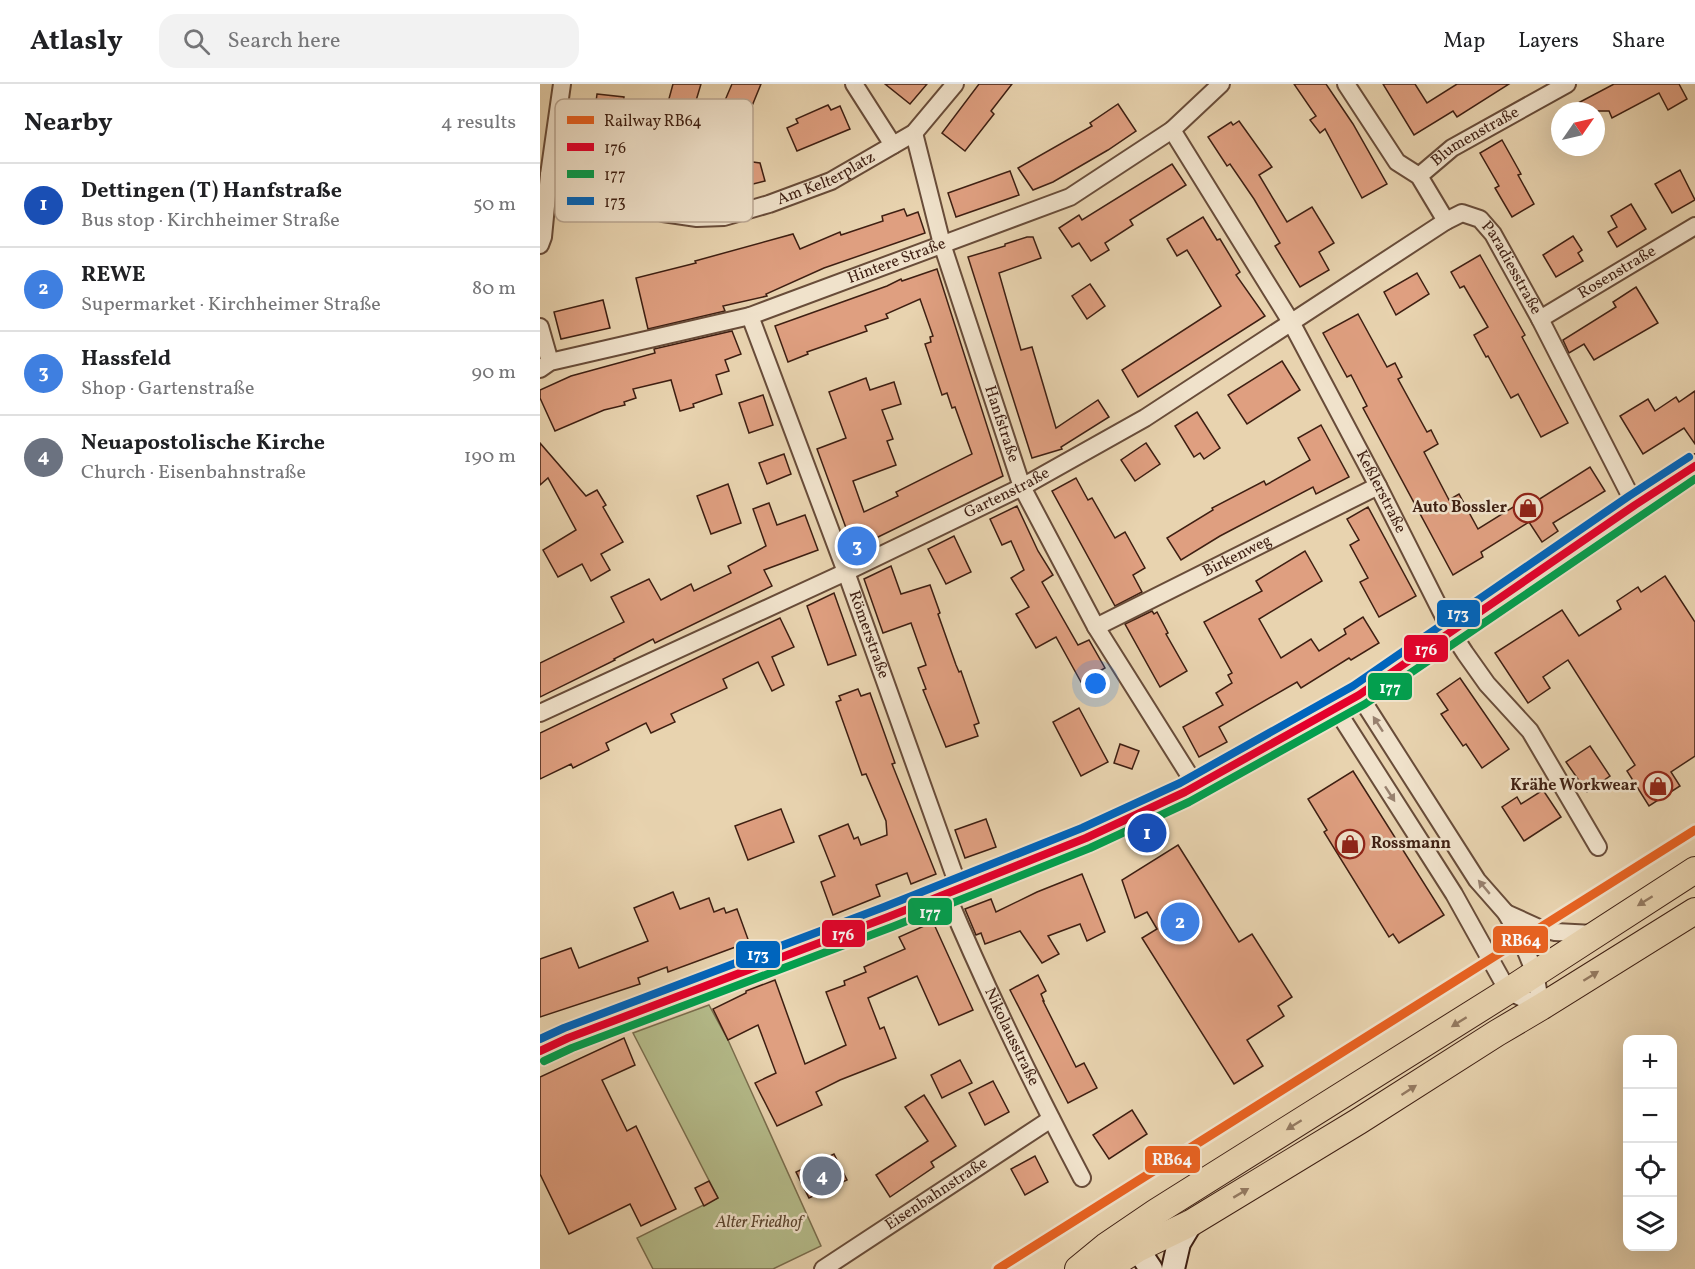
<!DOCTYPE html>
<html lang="en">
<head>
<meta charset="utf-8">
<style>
  :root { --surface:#fff; --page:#f2f2f2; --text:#202124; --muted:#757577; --line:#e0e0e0; --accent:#111827 }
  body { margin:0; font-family:Vollkorn,serif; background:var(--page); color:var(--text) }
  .controls { position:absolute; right:18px; bottom:18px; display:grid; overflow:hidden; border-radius:12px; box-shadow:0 6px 24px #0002 }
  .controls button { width:54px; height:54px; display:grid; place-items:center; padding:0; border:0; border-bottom:2px solid var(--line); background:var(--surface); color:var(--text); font:30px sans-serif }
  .compass { position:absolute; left:1011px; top:18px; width:54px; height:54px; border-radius:50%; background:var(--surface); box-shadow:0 6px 24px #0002; rotate:56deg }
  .you { position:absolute; left:556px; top:600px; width:21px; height:21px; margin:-15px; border:4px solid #fff; border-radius:50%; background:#1a73e8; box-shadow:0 0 0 9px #1a73e833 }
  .badge { display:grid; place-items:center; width:39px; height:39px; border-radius:50%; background:var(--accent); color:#fff; font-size:20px; font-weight:700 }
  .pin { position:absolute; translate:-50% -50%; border:3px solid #fff; box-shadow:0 2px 6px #0006 }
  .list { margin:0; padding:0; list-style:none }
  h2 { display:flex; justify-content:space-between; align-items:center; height:78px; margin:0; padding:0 24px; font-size:26px }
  h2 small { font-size:20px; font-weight:400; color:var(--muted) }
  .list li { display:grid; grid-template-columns:39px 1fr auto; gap:18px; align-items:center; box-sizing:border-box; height:84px; padding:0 24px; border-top:2px solid var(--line) }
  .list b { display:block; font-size:22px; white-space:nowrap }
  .list p { margin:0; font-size:20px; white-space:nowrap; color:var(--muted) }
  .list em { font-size:20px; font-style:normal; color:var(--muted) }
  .icon { flex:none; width:33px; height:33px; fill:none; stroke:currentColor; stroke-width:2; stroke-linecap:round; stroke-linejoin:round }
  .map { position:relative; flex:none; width:1155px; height:1185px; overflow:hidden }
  header { display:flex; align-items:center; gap:36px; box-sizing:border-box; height:84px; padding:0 30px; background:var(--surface); border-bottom:2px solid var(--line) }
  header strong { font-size:28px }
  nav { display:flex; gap:33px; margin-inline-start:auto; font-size:21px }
  .search { width:420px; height:54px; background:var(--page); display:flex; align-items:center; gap:15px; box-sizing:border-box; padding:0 21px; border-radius:18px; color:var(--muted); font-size:22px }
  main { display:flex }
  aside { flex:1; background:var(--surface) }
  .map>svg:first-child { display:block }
</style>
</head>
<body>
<header>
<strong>Atlasly</strong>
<div class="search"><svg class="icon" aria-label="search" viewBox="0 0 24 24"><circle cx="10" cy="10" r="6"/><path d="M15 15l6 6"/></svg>Search here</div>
<nav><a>Map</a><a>Layers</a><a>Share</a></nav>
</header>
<main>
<aside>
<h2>Nearby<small>4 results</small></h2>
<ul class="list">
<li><span class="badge" style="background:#1a4fb4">1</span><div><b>Dettingen (T) Hanfstraße</b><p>Bus stop · Kirchheimer Straße</p></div><em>50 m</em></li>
<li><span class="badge" style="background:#3f7fe0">2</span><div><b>REWE</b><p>Supermarket · Kirchheimer Straße</p></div><em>80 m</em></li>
<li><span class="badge" style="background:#3f7fe0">3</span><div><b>Hassfeld</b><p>Shop · Gartenstraße</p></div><em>90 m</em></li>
<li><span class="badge" style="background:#6b7280">4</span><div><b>Neuapostolische Kirche</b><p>Church · Eisenbahnstraße</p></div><em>190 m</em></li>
</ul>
</aside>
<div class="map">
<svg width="1155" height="1185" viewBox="0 0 1155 1185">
  <rect width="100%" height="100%" fill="#e8d3af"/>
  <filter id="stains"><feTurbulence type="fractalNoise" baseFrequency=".00333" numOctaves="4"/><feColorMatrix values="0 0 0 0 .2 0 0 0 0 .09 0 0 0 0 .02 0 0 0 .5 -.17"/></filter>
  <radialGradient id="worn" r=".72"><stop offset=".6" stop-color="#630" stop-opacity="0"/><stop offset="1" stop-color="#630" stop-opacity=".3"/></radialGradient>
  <polygon fill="#b5bc8b" stroke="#7a6e4e" stroke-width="1.5" points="169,921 188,956 281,1162 233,1185 113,1185 97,1154 178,1114 93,949"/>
  <g fill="#df9f80" stroke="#3e1f12" stroke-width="1.5">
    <polygon points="133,0 161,0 149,40 124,33"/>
    <polygon points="192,0 221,0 205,39 180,28"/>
    <polygon points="345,0 387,0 370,20"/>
    <polygon points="439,0 472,0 451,27 454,30 425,67 402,49"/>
    <polygon points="754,0 786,0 813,40 847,100 822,114 785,45 780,49 770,36 776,32"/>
    <polygon points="843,0 875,0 887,19 917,0 969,0 917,33 913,27 874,51"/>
    <polygon points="1074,0 1139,0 1147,15 1128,26 1119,9 1072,34 1069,27 1023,27"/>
    <polygon points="57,10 84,13 82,29 91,30 86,71 50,66"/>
    <polygon points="578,20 596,47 568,66 513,98 493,106 478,84 552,42 550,39"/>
    <polygon points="288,21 291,26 300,22 310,45 257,67 247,44 258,39 256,35"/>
    <polygon points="699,37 732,83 719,91 747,138 772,123 794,159 779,168 789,186 760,203 735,162 740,159 714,115 690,80 687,82 668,53 691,38 693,41"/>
    <polygon points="962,56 981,90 978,91 994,120 972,133 955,104 959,102 940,69"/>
    <polygon points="168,72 220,79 225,97 185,107 184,101 176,103"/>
    <polygon points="632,80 646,101 590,136 593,141 565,159 569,166 551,177 539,159 532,163 519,144 539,131 542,136"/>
    <polygon points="1140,86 1155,116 1132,129 1115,100"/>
    <polygon points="470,87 479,111 416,133 408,109"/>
    <polygon points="1091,120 1106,145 1077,163 1068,148 1077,143 1071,132"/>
    <polygon points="364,125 367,132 378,128 385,149 284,184 226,210 227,212 183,222 185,227 108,245 96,194 156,179 155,177 253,150 260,165 300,148 301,151 343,137 342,132"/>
    <polygon points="663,133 677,156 680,155 700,188 696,191 725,232 598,313 582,286 681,222 647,166 637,172 627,155"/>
    <polygon points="1033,152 1042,166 1038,169 1043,177 1016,193 1003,171"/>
    <polygon points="487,153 493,153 501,174 459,189 481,266 492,263 516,344 558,316 569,333 521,363 522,365 492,374 428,173 465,162 465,160"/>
    <polygon points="940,171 985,251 982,253 1028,339 1001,353 978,310 971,314 948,272 946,273 934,251 948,243 924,202 920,204 911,188"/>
    <polygon points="397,185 463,392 334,455 313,463 277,365 306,354 289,308 326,294 330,306 354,298 361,320 342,326 353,355 347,357 356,381 313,397 324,428 358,412 356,408 432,370 415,323 412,324 407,309 402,311 385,260 391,258 390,253 393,252 380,215 346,230 348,234 325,242 327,247 267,268 268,270 248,278 235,242 347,202 361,195 362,197"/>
    <polygon points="877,189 889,210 856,231 844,208"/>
    <polygon points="550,200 565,222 547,235 532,212"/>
    <polygon points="1096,203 1118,239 1054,276 1044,260 1029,269 1023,256 1076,223 1073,218"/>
    <polygon points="63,216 70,244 21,255 14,228"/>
    <polygon points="818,230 847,283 855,279 862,293 858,295 887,348 891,346 898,360 884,368 909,416 919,410 938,445 991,412 995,418 1050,383 1065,407 1013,439 1018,447 1002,458 989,438 941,468 943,473 913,491 823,324 827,322 811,291 807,293 783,249"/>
    <polygon points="192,247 201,270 185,276 189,287 176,291 182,310 153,320 154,323 140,327 131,296 93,305 96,314 84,318 85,321 64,326 15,347 0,314 0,306 31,292 115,269 114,265"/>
    <polygon points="742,277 760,306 707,340 688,311"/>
    <polygon points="1155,307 1155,360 1144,344 1103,370 1080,332 1108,315 1115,327 1136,313 1139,318"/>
    <polygon points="223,311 233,341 209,349 199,319"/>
    <polygon points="657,328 680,364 664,375 660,369 654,373 635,342"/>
    <polygon points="781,341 809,393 776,410 773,403 680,452 641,476 627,454 673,426 672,424 724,397 726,401 770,376 758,354"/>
    <polygon points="0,359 46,412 57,406 66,421 63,423 83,458 61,470 70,486 51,497 42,480 18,493 3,466 36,446 8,394 0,401"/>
    <polygon points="606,359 620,380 595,397 581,376"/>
    <polygon points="244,370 251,390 227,400 219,379"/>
    <polygon points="536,394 548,416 552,414 575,454 585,448 605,484 593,491 602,508 575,522 512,407"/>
    <polygon points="188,400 201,439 171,450 157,412"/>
    <polygon points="229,419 237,441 265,431 278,466 224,486 232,502 115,559 113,555 74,575 75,576 0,613 0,579 84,538 71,513 109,495 121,516 151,500 154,507 191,489 188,482 226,462 213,425"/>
    <polygon points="477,422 498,467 513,491 502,498 538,561 549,556 565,584 541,598 516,553 496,564 476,530 489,523 471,494 484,486 471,457 462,461 450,435"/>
    <polygon points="828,423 876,512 839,533 820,498 828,494 810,461 819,456 807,435"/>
    <polygon points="414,452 431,488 406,500 388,465"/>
    <polygon points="765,467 782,497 719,535 741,574 771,555 779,567 806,550 804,545 823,533 839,559 811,576 809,574 761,604 757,598 679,643 687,658 659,673 643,643 683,621 676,609 692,599 688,591 692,589 664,538 722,507 716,497"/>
    <polygon points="351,482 361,510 390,501 400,529 398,530 416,581 419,588 421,587 439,639 434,641 438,652 406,663 383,606 386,605 378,584 386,581 371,539 343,549 324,495"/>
    <polygon points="1125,492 1155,538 1155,672 1131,688 1140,702 1109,722 1087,687 1095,681 1028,576 1003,593 1010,604 988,619 955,569 1022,526 1039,552 1081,525 1077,517 1098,503 1101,508"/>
    <polygon points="294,509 316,571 288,581 267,522"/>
    <polygon points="612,527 614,530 617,528 628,549 626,550 647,587 620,603 585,540"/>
    <polygon points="240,534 254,563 232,573 244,601 232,607 218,578 183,595 187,604 131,630 135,638 111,649 106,639 66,659 69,666 33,684 31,680 0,695 0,649"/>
    <polygon points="920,594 969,665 942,684 926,660 923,662 901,630 908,626 897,610"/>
    <polygon points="318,605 321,612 330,609 355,679 352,680 396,790 371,800 367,789 336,801 340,812 293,831 281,798 295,792 279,752 308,740 314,755 318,753 321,761 347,751 346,737 326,690 322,691 296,618 301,616 299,612"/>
    <polygon points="539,624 568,678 541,692 513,638"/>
    <polygon points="580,660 599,667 592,685 574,679"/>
    <polygon points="1050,662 1070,692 1047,708 1026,678"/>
    <polygon points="813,687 904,831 859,859 853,850 849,853 784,748 787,746 768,715"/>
    <polygon points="1003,706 1021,733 984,757 962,723 977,713 981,720"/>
    <polygon points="241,725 254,758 208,776 195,742"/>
    <polygon points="446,735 456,763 425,774 415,746"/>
    <polygon points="638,761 699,858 712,850 752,913 738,922 744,932 707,956 723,982 694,1000 602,854 617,845 607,828 595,834 582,796"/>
    <polygon points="542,790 565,848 547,857 540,840 508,852 519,870 502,879 480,847 445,860 441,849 436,851 425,825 451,815 456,828 497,808"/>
    <polygon points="133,808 140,825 169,814 174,828 184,824 186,829 197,825 209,858 128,888 127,883 98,894 100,900 0,933 0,875 31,864 39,884 108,857 94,824"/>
    <polygon points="393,838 433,926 399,941 377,892 328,914 340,945 344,943 356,974 300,996 276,1008 282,1021 237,1042 215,999 236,989 218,941 188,956 173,925 206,909 206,907 235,896 265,980 306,961 286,908 305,901 304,897 326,888 324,883 365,865 359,853"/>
    <polygon points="498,891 506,907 501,910 504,917 503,917 536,983 544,979 557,1004 528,1019 470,906"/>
    <polygon points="84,954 95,981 62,996 87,1047 96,1042 136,1125 101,1142 90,1120 29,1150 0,1090 0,993"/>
    <polygon points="420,976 432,999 402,1014 391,991"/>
    <polygon points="453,997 469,1028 445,1041 429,1009"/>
    <polygon points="384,1011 416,1062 391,1078 394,1083 350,1113 336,1091 388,1057 365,1023"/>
    <polygon points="592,1026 607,1050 569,1075 553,1051"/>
    <polygon points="294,1070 307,1096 269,1114 256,1088"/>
    <polygon points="495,1072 508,1098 485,1111 471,1085"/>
    <polygon points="169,1097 178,1114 164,1122 155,1104"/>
  </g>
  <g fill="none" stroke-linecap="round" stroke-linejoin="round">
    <g stroke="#684c39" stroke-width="20">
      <g id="street">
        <polyline points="314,0 353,61"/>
        <path id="s1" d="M 806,0 L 857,78 L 879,92 L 906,137 L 922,129 L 940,135 L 953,150 L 1000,235 L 1095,421"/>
        <path id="s2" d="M 632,46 L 751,238 L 838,402 L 912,549 L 925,569 L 947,600 L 990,647 L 1058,763"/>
        <path id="s3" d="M 374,49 L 402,160 L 482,403 L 556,543 L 656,702"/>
        <path id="s4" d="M 9,91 L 123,129 L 157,134 L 184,133 L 229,120 L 291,97 L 374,49 L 415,0"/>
        <path id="s5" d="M 879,92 L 912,64 L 1027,0"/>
        <polyline points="0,161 3,153 9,91 22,0"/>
        <path id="s6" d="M 210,232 L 306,488 L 419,804"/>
        <path id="s7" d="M 1000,235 L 1155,142"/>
        <polyline points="0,243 10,278"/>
        <path id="s8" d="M 0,285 L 10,278 L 210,232 L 530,113 L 632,46 L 681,0"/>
        <path id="s9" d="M 556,543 L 838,402"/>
        <polyline points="819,611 937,796 966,829 981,855 995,889 1001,923"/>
        <polyline points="796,625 914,810 968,907 1001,923"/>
        <path id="s10" d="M 0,629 L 306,488 L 482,403 L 605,334 L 906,137"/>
        <path id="s11" d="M 406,809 C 447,906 493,1001 542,1094"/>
        <polyline points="966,829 999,844 1015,848 1054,850"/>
        <path id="s12" d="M 283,1185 L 511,1035"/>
      </g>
    </g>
    <g stroke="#3e1f12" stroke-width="26">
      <g id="secondary">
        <polyline points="0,967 28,954 348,833 546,754 645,708 819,611 1095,421 1155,382"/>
        <polyline points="589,1152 611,1185"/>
        <polyline points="633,1185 639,1159 651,1139"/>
      </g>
    </g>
    <g stroke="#3e1f12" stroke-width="28">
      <g id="primary">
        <polyline points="538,1185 566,1162 616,1128 968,907 1155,786"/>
        <polyline points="566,1185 597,1165 651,1139 819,1037 957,949 1001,923 1155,827"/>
      </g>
    </g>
    <use href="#street" stroke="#f0e2cb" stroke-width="16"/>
    <use href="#secondary" stroke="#f0e2cb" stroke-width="22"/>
    <use href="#primary" stroke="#e8d3af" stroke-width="26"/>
    <g stroke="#f0e2cb" stroke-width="12">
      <polyline id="bus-1" points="0,967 28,954 348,833 546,754 645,708 819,611 1095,421 1155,382"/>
    </g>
    <g stroke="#f0e2cb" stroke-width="12">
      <polyline id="bus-2" points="4,977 32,964 352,843 550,764 649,718 825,620 1155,395"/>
    </g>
    <g stroke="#f0e2cb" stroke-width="12">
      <polyline id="bus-3" points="0,955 24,944 344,823 542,744 640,699 813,602 1089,412 1149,373"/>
    </g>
    <use href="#bus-1" stroke="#e4002b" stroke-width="8"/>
    <use href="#bus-2" stroke="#039f4e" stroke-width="8"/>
    <use href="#bus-3" stroke="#0065bd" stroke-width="8"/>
    <g stroke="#f0e2cb" stroke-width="14">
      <polyline id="rail-1" points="458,1185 1155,746"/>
    </g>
    <use href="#rail-1" stroke="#e96221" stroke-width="9"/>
  </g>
  <defs><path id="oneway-solid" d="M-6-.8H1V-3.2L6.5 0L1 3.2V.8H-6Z" transform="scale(1.5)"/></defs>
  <g fill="#97806e">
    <use href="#oneway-solid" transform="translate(838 640) rotate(-123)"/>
    <use href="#oneway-solid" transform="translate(850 710) rotate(57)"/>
    <use href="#oneway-solid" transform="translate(944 803) rotate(-130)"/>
  </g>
  <g fill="#937960">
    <use href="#oneway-solid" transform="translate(1105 817) rotate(148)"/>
    <use href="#oneway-solid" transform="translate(1051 892) rotate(-32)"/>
    <use href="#oneway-solid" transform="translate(919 938) rotate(148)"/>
    <use href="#oneway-solid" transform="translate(869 1006) rotate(-33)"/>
    <use href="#oneway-solid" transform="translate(754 1041) rotate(148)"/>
    <use href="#oneway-solid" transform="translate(701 1109) rotate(-31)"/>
  </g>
  <defs>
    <g id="shop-ring" transform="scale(1.5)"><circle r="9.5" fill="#f0e2cb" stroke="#8f2418" stroke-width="1.5"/><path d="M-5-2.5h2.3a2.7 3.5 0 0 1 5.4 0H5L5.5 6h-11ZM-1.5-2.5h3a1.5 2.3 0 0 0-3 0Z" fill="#8f2418"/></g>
  </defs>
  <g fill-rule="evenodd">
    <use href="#shop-ring" x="988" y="424"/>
    <use href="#shop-ring" x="1118" y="702"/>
    <use href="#shop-ring" x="810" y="760"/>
  </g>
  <g text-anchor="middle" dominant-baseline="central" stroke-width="5" stroke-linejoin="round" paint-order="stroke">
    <g font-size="16" fill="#3e1f12" stroke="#f0e2cb">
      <text stroke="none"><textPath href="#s5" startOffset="69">Blumenstraße</textPath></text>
      <text stroke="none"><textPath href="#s4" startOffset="291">Am Kelterplatz</textPath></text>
      <text stroke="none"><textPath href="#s8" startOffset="374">Hintere Straße</textPath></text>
      <text stroke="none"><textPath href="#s1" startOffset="267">Paradiesstraße</textPath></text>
      <text stroke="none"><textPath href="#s7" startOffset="90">Rosenstraße</textPath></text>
      <text stroke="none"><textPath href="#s3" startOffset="304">Hanfstraße</textPath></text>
      <text stroke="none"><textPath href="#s2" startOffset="418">Keßlerstraße</textPath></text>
      <text stroke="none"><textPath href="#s10" startOffset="516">Gartenstraße</textPath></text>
      <text stroke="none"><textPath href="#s9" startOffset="158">Birkenweg</textPath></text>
      <text stroke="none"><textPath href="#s6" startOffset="340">Römerstraße</textPath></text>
      <text stroke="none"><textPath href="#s11" startOffset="158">Nikolausstraße</textPath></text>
      <text stroke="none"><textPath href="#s12" startOffset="136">Eisenbahnstraße</textPath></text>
    </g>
    <g font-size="16" font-weight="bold" fill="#3e1f12" stroke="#f0e2cb" text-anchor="end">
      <text x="967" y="424">Auto Bossler</text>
      <text x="1097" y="702">Krähe Workwear</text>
      <text x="831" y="760" text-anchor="start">Rossmann</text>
    </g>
    <g font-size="16" font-style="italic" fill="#5c4630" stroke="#f0e2cb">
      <text x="219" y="1139">Alter Friedhof</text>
    </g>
  </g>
  <rect x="15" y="15" width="198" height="123" rx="9" fill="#f0e2cb" stroke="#bba894" stroke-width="1.5"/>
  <rect x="27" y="32" width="27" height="8" fill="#e96221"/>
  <rect x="27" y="59" width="27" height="8" fill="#e4002b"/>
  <rect x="27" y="86" width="27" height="8" fill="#039f4e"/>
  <rect x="27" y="113" width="27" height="8" fill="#0065bd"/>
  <g font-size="16" fill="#3e1f12">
    <text x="64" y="42">Railway RB64</text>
    <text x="64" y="69">176</text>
    <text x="64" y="96">177</text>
    <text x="64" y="123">173</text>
  </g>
  <g stroke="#f0e2cb" stroke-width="2">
    <rect x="896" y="515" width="45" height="29" rx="6" fill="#0065bd"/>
    <rect x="863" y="550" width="46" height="29" rx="6" fill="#e4002b"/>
    <rect x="827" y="588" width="46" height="29" rx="6" fill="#039f4e"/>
    <rect x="367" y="813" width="46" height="29" rx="6" fill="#039f4e"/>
    <rect x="281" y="835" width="45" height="29" rx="6" fill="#e4002b"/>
    <rect x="952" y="841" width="57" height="29" rx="6" fill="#e96221"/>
    <rect x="195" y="856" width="46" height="29" rx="6" fill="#0065bd"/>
    <rect x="604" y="1061" width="57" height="29" rx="6" fill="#e96221"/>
  </g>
  <g font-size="16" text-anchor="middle" font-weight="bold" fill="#fff">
    <text x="918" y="535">173</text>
    <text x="886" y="571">176</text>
    <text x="850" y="609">177</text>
    <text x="390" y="834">177</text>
    <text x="303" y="856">176</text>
    <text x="981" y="862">RB64</text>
    <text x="218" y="876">173</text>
    <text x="632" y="1081">RB64</text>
  </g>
  <rect width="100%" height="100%" filter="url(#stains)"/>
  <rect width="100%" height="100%" fill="url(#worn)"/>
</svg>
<div class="controls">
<button>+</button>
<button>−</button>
<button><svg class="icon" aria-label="locate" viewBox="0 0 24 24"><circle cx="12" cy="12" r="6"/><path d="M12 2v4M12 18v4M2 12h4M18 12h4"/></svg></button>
<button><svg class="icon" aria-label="layers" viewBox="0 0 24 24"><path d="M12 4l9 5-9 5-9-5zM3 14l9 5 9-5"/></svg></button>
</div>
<svg class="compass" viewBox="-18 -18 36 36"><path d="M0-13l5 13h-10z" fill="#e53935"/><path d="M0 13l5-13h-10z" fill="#757577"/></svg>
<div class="you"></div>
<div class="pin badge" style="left:607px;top:749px;background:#1a4fb4">1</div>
<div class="pin badge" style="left:640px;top:838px;background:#3f7fe0">2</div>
<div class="pin badge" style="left:317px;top:462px;background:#3f7fe0">3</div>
<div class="pin badge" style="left:282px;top:1092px;background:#6b7280">4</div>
</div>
</main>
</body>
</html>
